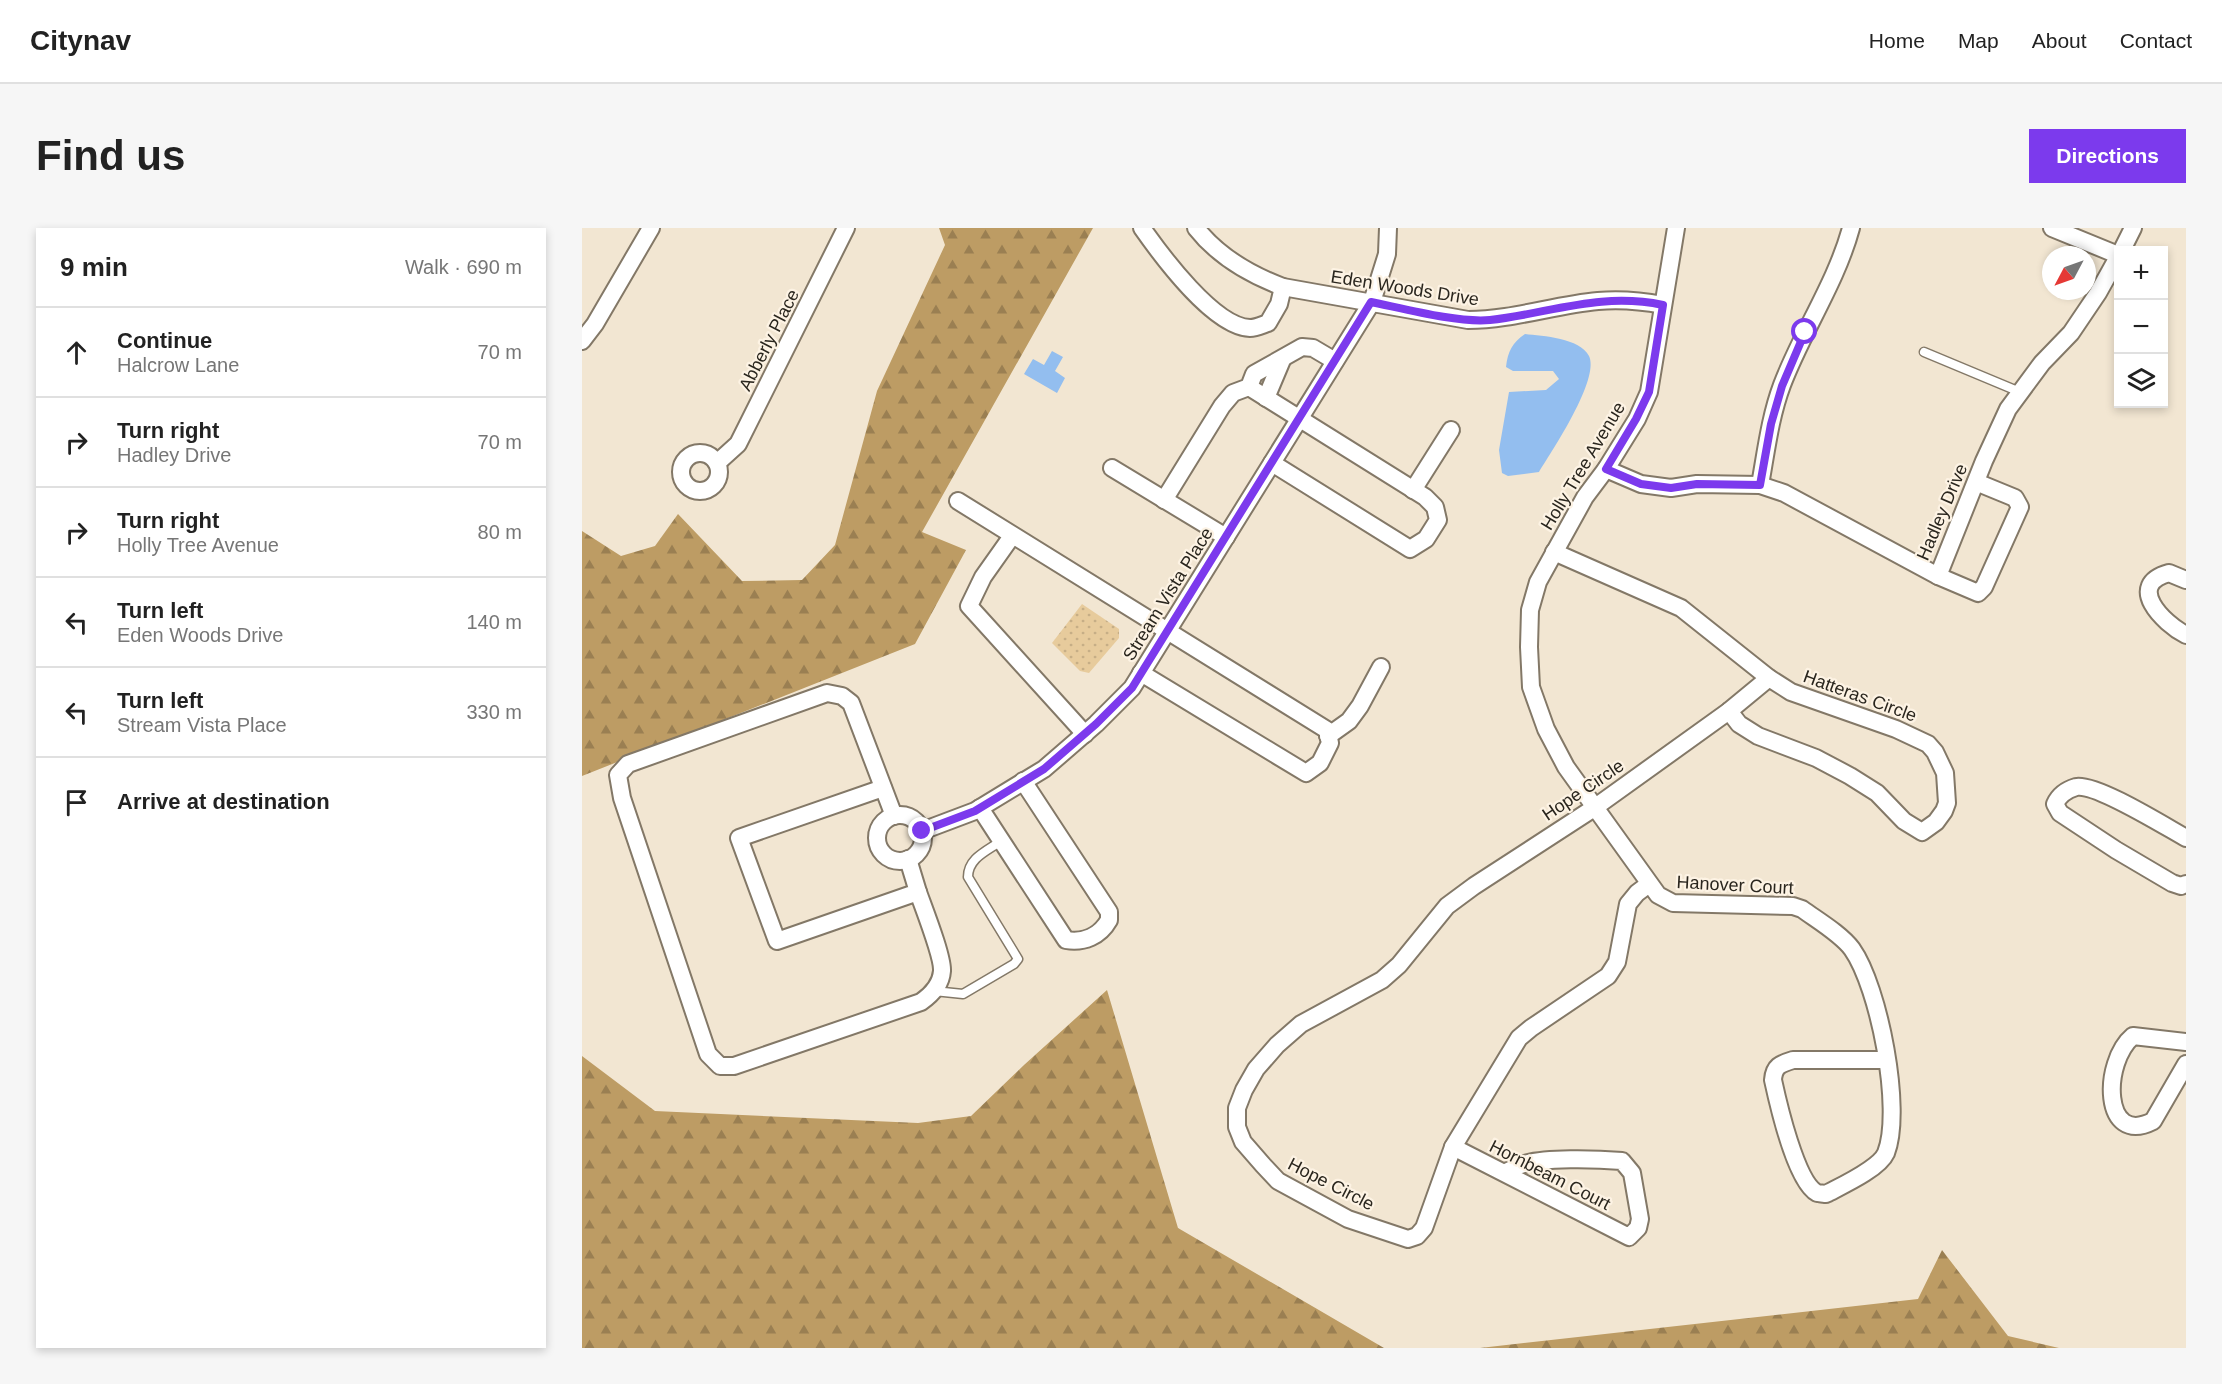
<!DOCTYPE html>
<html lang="en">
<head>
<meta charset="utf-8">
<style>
  :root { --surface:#fff; --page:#f6f6f6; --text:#222; --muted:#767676; --line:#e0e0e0; --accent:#7c3aed }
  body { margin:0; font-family:Helvetica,sans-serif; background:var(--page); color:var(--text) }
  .controls { position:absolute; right:18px; top:18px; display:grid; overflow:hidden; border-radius:0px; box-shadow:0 3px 9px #0003 }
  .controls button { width:54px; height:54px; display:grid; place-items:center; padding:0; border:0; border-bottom:2px solid var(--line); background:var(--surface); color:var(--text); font:30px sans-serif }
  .compass { position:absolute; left:1460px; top:18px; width:54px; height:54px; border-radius:50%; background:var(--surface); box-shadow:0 3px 9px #0003; rotate:229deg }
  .stop { position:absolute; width:18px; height:18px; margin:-14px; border:4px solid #7c3aed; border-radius:50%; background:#fff }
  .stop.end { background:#7c3aed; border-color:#fff; box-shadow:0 2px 6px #0008 }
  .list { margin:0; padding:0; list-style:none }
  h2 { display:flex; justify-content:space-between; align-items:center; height:78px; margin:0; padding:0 24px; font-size:26px }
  h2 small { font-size:20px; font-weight:400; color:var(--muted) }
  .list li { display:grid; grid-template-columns:39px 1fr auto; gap:18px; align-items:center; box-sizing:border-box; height:90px; padding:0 24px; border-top:2px solid var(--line) }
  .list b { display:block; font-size:22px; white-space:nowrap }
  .list p { margin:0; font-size:20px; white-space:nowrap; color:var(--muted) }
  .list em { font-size:20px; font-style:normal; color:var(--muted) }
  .icon { flex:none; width:33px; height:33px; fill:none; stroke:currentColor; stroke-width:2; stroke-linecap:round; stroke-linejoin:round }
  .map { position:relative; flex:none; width:1604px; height:1120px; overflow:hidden; border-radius:0px }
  header { display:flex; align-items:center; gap:36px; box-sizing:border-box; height:84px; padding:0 30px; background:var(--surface); border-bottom:2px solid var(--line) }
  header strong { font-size:28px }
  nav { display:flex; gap:33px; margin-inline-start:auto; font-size:21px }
  .intro { display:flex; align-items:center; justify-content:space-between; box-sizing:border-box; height:144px; padding:0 36px }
  h1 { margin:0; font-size:42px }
  .button { padding:15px 27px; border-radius:0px; background:var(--accent); color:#fff; font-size:21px; font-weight:700 }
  main { display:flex; gap:36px; padding:0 36px }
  aside { flex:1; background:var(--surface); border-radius:0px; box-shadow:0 3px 9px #0003 }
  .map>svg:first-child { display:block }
</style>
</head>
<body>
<header>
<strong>Citynav</strong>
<nav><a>Home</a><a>Map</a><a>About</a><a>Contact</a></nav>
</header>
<div class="intro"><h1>Find us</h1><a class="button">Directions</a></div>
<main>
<aside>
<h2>9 min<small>Walk · 690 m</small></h2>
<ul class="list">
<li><svg class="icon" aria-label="ahead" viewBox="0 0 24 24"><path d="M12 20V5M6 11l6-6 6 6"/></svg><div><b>Continue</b><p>Halcrow Lane</p></div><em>70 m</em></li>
<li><svg class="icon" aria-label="right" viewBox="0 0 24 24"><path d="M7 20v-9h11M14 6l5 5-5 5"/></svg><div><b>Turn right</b><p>Hadley Drive</p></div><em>70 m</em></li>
<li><svg class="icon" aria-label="right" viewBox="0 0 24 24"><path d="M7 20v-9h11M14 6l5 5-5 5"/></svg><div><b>Turn right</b><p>Holly Tree Avenue</p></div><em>80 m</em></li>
<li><svg class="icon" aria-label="left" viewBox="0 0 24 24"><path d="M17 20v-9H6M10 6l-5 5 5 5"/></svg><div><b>Turn left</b><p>Eden Woods Drive</p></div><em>140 m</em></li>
<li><svg class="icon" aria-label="left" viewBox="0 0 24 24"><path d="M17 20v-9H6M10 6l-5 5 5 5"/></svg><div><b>Turn left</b><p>Stream Vista Place</p></div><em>330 m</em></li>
<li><svg class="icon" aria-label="arrive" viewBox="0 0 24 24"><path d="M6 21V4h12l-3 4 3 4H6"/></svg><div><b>Arrive at destination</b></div></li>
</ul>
</aside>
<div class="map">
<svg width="1604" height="1120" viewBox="0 0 1604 1120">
  <defs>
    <pattern id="grass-dots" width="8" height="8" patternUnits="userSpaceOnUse" patternTransform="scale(1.5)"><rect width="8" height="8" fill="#e7cb9c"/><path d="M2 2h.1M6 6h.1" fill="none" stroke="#c6ae86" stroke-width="1.8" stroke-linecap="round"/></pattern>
    <pattern id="forest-firs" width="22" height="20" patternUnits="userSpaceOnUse" patternTransform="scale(1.5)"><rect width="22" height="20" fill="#bd9c64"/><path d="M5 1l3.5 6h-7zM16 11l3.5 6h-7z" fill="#9a7f52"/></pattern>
  </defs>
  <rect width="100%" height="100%" fill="#f2e6d2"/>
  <polygon fill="url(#grass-dots)" points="500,376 537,401 537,410 507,445 498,443 470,415"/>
  <g fill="url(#forest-firs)">
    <polygon points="357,0 511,0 340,304 384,322 333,416 0,548 0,303 39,328 73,318 96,286 160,353 220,352 253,317 295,163 363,17"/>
    <polygon points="525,762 596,1000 802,1120 0,1120 0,828 73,883 336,895 389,888 442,837"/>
    <polygon points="1360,1022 1426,1108 1477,1120 898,1120 1336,1071"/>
  </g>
  <g fill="#93beef">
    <path d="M 943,106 C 961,108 998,110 1007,128 C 1018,151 970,223 957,244 L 926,248 L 920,245 L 917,222 L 927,164 L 964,162 L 977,151 L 971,143 L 931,143 L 924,139 C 926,123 930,115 943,106 Z"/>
    <polygon points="470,123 481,129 473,143 483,150 475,165 442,146 451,131 462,137"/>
  </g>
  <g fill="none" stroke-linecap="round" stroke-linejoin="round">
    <g stroke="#837867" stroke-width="11">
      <g id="service">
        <polyline points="1342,124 1438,164"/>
        <path d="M 352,763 L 381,766 L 432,736 L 436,731 L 386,649 C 386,630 405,623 419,613"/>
      </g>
    </g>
    <g stroke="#837867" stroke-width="20">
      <g id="minor">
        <path d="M 560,0 C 579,27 632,99 668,100 C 674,100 680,97 686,95 L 697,76 L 701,59"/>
        <path d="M 614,0 C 636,28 669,47 701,59 L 886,92 C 930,92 972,77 1016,73 C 1038,71 1060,73 1081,77"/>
        <path d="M 1094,0 L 1067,164 L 1055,191 L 1024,241 L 1003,269 L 956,354 L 948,382 L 947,419 L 949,459 L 964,501 L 984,539 L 1076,667 L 1091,675 L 1211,678 L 1220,681 C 1235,692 1259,706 1270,721 C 1297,759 1321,882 1304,925 C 1297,941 1259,958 1244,966 C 1243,966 1236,965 1235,965 C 1214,954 1196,875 1191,852 C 1192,838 1198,836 1211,832 L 1305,832"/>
        <polyline points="1470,0 1536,27"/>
        <polyline points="1540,22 1551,0"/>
        <polyline points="0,113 13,96 69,0"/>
        <polyline points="667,159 843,269 853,279 856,292 844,311 828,321 690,235"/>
        <polyline points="684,170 700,132"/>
        <circle cx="118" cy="244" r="19"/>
        <polyline points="135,235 156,216 264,0"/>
        <polyline points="530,240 644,309"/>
        <polyline points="1024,241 1059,256 1089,260 1115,256 1178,257 1202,265 1356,348 1396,365 1402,359 1438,279 1433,270 1394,254"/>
        <path d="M 1178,257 C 1184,224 1188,189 1200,157 C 1220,104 1254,55 1269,0"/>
        <polyline points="831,262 869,202"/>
        <polyline points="582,272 640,178 651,165 667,159 672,146 720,119 731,120 753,133"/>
        <polyline points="376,273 745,502 748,515 738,535 724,545 559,445"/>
        <polyline points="430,308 401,349 387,378 503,506"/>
        <polyline points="972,324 1099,380 1187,450 1209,464 1314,501 1346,516 1353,524 1363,545 1365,575 1362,583 1354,594 1340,604 1322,593 1295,565 1268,548 1234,530 1176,508 1157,496 1147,483"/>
        <polyline points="1356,348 1402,233 1426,181 1460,135 1489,105 1516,65 1536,29"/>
        <path d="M 1604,352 L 1587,345 C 1543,357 1581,395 1604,407"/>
        <polyline points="746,508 767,493 778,478 799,439"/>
        <polyline points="301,560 157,610 195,713 336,664 326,631"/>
        <path d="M 398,580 L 484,712 C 502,715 518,708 527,692 L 527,684 L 441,553"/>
        <circle cx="318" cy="610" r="23"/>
        <path d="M 312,588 L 269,475 L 260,468 L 245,465 L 46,536 L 36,547 L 40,570 L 126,826 L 138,838 L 152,838 L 339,774 C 349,767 359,757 360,743 C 361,729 342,681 336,664"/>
        <polyline points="340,603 393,583 462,541 514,496 550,460 790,74 805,26 806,0"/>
        <path d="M 1604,610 C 1584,599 1514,555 1494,559 C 1484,562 1477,567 1473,576 L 1478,585 L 1534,622 L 1590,655 L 1599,658 L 1604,656"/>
        <polyline points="1067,656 1055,665 1046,676 1035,734 1026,748 949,800 937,810 871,919 842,1000 835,1008 826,1011 766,991 696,953 681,937 661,914 655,899 655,880 662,862 674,841 695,817 719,796 800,752 817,737 865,678 892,658 1012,580 1147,483 1187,450"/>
        <path d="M 1604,814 L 1551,808 C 1520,834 1520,919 1571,893 L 1604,836"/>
        <path d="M 871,919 L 1047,1009 L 1056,1000 L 1058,991 L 1050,945 L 1040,933 C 1016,931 960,929 939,937 C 933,939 928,942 922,945"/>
      </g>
    </g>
    <use href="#service" stroke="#fff" stroke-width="8"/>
    <use href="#minor" stroke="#fff" stroke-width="16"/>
  </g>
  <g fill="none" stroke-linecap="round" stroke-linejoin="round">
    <path stroke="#7c3aed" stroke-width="8" d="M 340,603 L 393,583 L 462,541 L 514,496 L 550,460 L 789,74 C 823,81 876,95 908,92 C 969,85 1018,64 1081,77 L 1067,164 L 1054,191 L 1024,241 L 1059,256 L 1089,260 L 1115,256 L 1178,257 L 1189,196 L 1200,158 L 1223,104"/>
  </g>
  <g text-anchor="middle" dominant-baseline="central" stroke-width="4.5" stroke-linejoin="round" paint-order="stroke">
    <g font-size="18" fill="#2a261e" stroke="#fdf3e4">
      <text transform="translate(823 60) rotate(9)">Eden Woods Drive</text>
      <text transform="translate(187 112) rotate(-63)">Abberly Place</text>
      <text transform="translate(1001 238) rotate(-59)">Holly Tree Avenue</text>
      <text transform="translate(1360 284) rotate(-67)">Hadley Drive</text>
      <text transform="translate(586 366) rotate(-58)">Stream Vista Place</text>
      <text transform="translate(1278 468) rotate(20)">Hatteras Circle</text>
      <text transform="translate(1001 562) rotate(-34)">Hope Circle</text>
      <text transform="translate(1153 657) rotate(3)">Hanover Court</text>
      <text transform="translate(968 947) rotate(27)">Hornbeam Court</text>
      <text transform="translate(749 956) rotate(27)">Hope Circle</text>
    </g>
  </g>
</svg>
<div class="controls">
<button>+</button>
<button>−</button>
<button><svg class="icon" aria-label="layers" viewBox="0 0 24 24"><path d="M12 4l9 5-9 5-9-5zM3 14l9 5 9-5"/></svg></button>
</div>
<svg class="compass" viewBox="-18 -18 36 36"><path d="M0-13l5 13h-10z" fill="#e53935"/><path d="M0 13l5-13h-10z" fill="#767676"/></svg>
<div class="stop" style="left:1223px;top:104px"></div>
<div class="stop end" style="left:340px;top:603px"></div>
</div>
</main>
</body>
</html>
